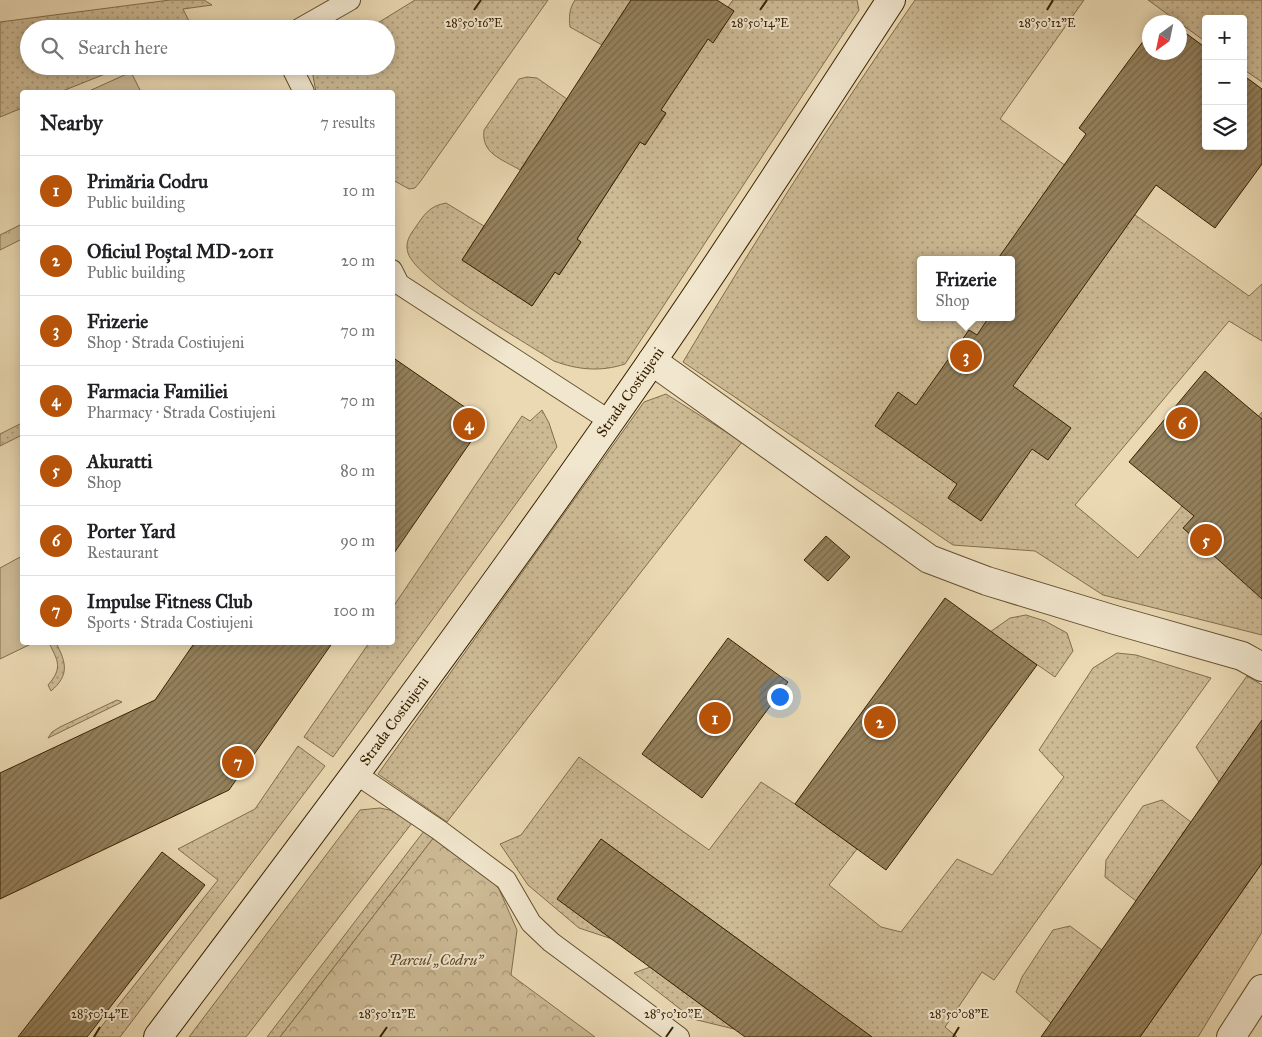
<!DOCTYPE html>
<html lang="en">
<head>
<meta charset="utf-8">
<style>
  :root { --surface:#fff; --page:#f6f6f6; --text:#202124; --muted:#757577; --line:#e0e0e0; --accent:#b45309 }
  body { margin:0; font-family:"IM FELL Great Primer",serif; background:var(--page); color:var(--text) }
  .controls { position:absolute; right:15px; top:15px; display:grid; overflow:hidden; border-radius:5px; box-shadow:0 2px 12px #0003 }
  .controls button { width:45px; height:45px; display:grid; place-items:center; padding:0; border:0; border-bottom:1px solid var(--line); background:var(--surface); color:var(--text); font:25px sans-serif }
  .compass { position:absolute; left:1142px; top:15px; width:45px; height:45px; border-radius:50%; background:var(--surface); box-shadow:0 2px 12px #0003; rotate:213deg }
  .you { position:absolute; left:779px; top:696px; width:18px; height:18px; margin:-12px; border:4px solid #fff; border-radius:50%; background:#1a73e8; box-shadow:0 0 0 8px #1a73e833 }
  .badge { display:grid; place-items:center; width:32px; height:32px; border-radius:50%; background:var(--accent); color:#fff; font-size:16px; font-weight:700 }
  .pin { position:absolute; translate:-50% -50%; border:2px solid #fff; box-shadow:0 1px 5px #0006 }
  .popup { position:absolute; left:917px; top:256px; width:98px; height:65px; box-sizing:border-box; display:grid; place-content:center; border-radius:5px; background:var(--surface); filter:drop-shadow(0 1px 4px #0005); font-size:16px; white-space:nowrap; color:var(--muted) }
  .popup b { font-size:19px; color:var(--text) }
  .popup::after { content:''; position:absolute; left:50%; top:100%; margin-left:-10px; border:10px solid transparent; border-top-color:var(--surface) }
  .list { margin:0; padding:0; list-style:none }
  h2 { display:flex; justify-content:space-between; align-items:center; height:65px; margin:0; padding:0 20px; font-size:21px }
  h2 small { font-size:16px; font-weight:400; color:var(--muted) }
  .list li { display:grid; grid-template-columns:32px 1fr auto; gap:15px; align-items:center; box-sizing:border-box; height:70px; padding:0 20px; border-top:1px solid var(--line) }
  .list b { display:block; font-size:19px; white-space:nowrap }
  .list p { margin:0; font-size:16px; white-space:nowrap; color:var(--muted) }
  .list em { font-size:16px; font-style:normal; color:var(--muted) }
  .icon { flex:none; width:28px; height:28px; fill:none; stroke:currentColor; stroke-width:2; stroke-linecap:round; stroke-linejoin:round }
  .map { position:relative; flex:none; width:1262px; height:1037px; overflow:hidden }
  .search { position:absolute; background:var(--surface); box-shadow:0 2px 12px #0003; left:20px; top:20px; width:375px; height:55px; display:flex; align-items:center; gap:12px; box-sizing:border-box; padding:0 18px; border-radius:28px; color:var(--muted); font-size:19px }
  .panel { position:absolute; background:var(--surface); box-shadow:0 2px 12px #0003; left:20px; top:90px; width:375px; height:555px; border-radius:5px }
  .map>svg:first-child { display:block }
</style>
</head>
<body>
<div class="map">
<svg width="1262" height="1037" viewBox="0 0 1262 1037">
  <defs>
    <pattern id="grass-tufts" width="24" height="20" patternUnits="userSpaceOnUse" patternTransform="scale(1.25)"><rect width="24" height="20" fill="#ccba95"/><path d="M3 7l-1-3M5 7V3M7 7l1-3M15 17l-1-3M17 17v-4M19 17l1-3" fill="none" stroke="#a69777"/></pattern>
    <pattern id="forest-crowns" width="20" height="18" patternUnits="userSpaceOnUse" patternTransform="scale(1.25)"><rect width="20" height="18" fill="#ccba95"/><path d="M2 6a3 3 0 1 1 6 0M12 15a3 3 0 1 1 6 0" fill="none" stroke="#a69777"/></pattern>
    <pattern id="park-dots" width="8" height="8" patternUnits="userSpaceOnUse" patternTransform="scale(1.25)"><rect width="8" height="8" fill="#ccba95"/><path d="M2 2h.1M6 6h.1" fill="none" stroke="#a69777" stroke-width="1.8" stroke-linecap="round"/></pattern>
    <pattern id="building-hatch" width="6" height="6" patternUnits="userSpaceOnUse" patternTransform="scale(1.25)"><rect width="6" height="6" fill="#94815d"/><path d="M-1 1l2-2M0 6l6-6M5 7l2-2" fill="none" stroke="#7a694a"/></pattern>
  </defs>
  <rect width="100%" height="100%" fill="#ead9b3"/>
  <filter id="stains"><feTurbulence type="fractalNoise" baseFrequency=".004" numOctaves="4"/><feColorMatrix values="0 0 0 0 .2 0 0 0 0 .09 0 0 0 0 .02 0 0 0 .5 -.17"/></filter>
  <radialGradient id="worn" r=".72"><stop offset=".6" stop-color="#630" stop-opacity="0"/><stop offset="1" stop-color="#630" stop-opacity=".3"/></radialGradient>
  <polygon fill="url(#grass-tufts)" stroke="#826e4a" points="22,224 22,239 0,250 0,235"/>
  <polygon fill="url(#forest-crowns)" stroke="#826e4a" points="434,837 489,877 499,889 517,930 511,975 595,1037 280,1037"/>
  <g fill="url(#park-dots)" stroke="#826e4a" fill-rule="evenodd">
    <polygon points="170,0 204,0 212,5 183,9 193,29 29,29 29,66 125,66 60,92 22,92 22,108 0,117 0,22"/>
    <polygon points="415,0 548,0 420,182 415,188 409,189 393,180 392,92 316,92 313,76 314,66 386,66 386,29 368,29"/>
    <path d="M 575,0 L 631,0 L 602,45 L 570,27 C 569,17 569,9 575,0 Z"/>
    <path d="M 733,0 L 857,0 L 859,10 L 625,364 C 601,372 578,370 554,361 C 525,342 417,281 408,253 C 405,243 409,236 415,228 C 424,215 429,206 446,203 L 484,226 L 462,260 L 532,306 L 555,272 L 560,274 L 581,242 L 577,239 L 640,142 L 645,145 L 666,114 L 661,110 L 708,39 L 713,42 L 734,11 L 728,7 Z"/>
    <path d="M 915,0 L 1084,0 L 1000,119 L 1249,296 L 1262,284 L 1262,341 L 1229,321 L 1075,505 L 1138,558 L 1262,412 L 1262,635 L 1103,595 L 1035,551 L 953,545 L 683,362 C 756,238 834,118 915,0 ZM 921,260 L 1011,260 L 1011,317 L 921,317 Z"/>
    <polygon points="1148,0 1262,0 1262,82 1243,69 1243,19 1206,19 1206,42"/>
    <path d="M 527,77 L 537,78 L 567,99 L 520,170 C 502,159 481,154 484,130 L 519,79 Z"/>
    <polygon points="666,394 742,442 447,822 378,774 644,402"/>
    <polygon points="542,410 549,423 557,447 333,757 304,737 369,643 392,642 393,607 522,416 530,421"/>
    <polygon points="22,423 22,435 0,446 0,434"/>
    <polygon points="1026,615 1045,621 1067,633 1073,651 1055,677 990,632 1010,618"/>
    <path d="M 49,643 L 56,643 C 66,662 70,675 51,691 L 48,685 C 63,668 58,661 49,643 Z"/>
    <polygon points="1117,653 1136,655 1211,678 994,980 982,972 945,1027 957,1037 872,1037 601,839 558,899 612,939 579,928 528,885 500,844 521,835 579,757 709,850 761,782 795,804 857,849 829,885 881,927 901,932 957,859 992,875 1064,777 1039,750 1093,668"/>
    <polygon points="1247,676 1262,685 1262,757 1245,745 1219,782 1196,747"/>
    <polygon points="117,700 122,702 48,738 52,732 60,727"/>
    <polygon points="298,746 325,766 120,1037 93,1037 218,880 178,849 255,809"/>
    <polygon points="1162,800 1191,822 1136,901 1105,877 1106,860 1143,806"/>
    <polygon points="380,808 394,811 412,823 246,1037 189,1037 360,810"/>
    <polygon points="424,831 434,837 280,1037 267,1037"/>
    <polygon points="1262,863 1262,932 1198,1037 1140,1037"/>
    <polygon points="1070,926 1102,950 1051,1023 1016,992 1022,977 1053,930"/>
    <polygon points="650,967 734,1029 693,1019 634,973"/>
  </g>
  <g fill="#ccba95" stroke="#826e4a">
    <polygon points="131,72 141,92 87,92"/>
    <polygon points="22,556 22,642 33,643 0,659 0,568"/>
  </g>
  <g fill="url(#building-hatch)" stroke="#372100">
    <polygon points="631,0 717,0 734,11 713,43 708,39 661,110 666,113 645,145 640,142 577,239 581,242 559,275 555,272 532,306 462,260"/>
    <polygon points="1161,16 1171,22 1156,22"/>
    <polygon points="1180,29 1206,48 1206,146 1243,146 1243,75 1262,89 1262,164 1215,228 1156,185 1013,386 1071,428 1048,460 1032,449 981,521 948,498 957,484 875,426 898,392 916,405 969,330 977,335 989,317 1011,317 1011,260 997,260 1086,134 1079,128 1150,32 1150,52 1180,52"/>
    <polygon points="392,357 485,421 392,556"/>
    <polygon points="1205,371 1262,419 1262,599 1183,528 1194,516 1129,462"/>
    <polygon points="826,536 850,557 828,581 804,560"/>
    <polygon points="945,598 1037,665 886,870 795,804"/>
    <polygon points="728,638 788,682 702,798 642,754"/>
    <polygon points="195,642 333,642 229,790 0,899 0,773 155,700"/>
    <polygon points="1262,720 1262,863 1140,1037 1041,1037"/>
    <polygon points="601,839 872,1037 745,1037 557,899"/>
    <polygon points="162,852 205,885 87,1037 18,1037"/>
  </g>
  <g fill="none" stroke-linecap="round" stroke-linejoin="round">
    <g stroke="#644f2d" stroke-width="22">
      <g id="lane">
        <polyline points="299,29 350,0"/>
        <polyline points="291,66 304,92"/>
        <polyline points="392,270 399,284 610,421"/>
        <polyline points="356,774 439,830 506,880 531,923 551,942 679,1037"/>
      </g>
    </g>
    <g stroke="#644f2d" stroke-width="30">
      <g id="street">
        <polyline points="652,361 929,559 987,581 1115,620 1242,656 1262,667"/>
        <polyline points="1231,1037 1262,989"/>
      </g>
    </g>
    <g stroke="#372100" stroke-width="30">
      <path id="secondary" d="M 158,1037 C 312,833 465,629 611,420 C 708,282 799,141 891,0"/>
    </g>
    <use href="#lane" stroke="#f1e6ce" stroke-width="20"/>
    <use href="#street" stroke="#f1e6ce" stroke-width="28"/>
    <use href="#secondary" stroke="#f1e6ce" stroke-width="28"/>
  </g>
  <path fill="none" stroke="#372100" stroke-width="2" d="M 474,10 L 481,0M 760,10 L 767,0M 1047,10 L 1053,0M 94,1037 L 100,1027M 380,1037 L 387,1027M 666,1037 L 673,1027M 953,1037 L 959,1027"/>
  <g text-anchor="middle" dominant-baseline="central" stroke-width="4" stroke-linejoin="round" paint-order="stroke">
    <g font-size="15" fill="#372100" stroke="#f1e6ce">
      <text transform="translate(630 392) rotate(-55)">Strada Costiujeni</text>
      <text transform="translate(394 721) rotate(-54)">Strada Costiujeni</text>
    </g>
    <g font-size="15" font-style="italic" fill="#5c4725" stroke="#f1e6ce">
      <text x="436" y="960">Parcul „Codru”</text>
    </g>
  </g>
  <g font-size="12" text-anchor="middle" fill="#372100" stroke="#f1e6ce" stroke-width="4" stroke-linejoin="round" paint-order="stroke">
    <text x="474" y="27">28°50'16"E</text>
    <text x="760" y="27">28°50'14"E</text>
    <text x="1047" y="27">28°50'12"E</text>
    <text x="100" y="1018">28°50'14"E</text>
    <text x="387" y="1018">28°50'12"E</text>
    <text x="673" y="1018">28°50'10"E</text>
    <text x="959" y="1018">28°50'08"E</text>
  </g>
  <rect width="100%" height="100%" filter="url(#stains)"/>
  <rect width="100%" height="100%" fill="url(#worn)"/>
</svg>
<div class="controls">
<button>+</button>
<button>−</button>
<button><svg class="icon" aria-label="layers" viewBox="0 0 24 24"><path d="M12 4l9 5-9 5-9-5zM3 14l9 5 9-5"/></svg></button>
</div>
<svg class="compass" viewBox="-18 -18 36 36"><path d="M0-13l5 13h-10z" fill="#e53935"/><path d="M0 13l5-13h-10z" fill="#757577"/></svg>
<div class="you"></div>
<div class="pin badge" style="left:715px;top:718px">1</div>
<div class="pin badge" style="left:880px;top:722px">2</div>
<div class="pin badge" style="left:966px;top:356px">3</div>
<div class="popup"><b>Frizerie</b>Shop</div>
<div class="pin badge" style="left:469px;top:424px">4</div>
<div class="pin badge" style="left:1206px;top:540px">5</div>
<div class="pin badge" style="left:1182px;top:423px">6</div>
<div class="pin badge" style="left:238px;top:762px">7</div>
<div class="search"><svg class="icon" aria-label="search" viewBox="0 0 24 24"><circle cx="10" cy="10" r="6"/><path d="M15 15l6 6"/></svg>Search here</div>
<section class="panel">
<h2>Nearby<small>7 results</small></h2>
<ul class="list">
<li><span class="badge">1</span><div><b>Primăria Codru</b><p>Public building</p></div><em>10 m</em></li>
<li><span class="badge">2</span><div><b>Oficiul Poștal MD-2011</b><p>Public building</p></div><em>20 m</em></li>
<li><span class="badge">3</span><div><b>Frizerie</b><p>Shop · Strada Costiujeni</p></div><em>70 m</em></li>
<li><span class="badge">4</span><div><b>Farmacia Familiei</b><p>Pharmacy · Strada Costiujeni</p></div><em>70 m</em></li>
<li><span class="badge">5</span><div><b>Akuratti</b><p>Shop</p></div><em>80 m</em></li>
<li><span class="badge">6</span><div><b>Porter Yard</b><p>Restaurant</p></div><em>90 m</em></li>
<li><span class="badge">7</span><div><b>Impulse Fitness Club</b><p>Sports · Strada Costiujeni</p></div><em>100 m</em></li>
</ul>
</section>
</div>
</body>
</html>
